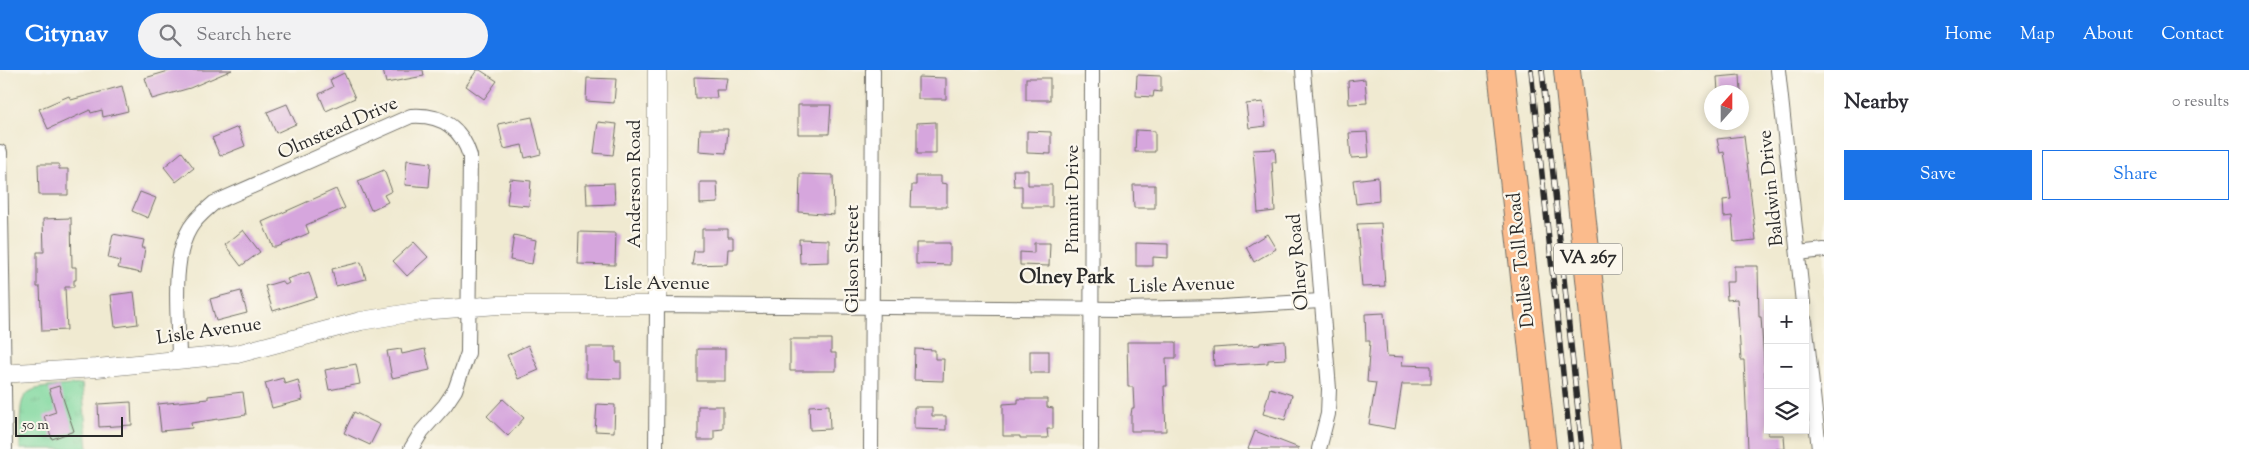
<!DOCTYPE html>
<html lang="en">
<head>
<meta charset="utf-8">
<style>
  :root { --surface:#fff; --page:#f2f2f3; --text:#2b2b33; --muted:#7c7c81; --line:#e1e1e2; --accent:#1a73e8 }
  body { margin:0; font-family:"Sorts Mill Goudy",serif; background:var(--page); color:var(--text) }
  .controls { position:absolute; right:15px; bottom:15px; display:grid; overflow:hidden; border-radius:0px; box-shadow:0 2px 8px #0003 }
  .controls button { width:45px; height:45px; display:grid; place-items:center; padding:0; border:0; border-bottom:1px solid var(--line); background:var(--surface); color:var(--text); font:25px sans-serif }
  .compass { position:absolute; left:1704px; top:15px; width:45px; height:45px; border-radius:50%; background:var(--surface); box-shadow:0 2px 8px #0003; rotate:21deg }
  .scale { position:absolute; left:15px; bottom:12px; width:108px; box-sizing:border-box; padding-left:5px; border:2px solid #2b2b2b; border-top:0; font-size:14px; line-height:18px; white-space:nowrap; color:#2b2b2b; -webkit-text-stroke:4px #fbf7ec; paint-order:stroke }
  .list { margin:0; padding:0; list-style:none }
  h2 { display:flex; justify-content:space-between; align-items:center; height:65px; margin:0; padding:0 20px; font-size:21px }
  h2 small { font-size:16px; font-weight:400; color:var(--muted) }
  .actions { display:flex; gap:10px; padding:15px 20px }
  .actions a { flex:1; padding:11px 0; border:1px solid var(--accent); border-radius:0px; text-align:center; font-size:18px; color:var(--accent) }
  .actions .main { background:var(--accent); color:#fff }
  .icon { flex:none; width:28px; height:28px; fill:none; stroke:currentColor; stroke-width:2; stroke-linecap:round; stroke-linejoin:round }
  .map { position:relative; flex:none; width:1824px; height:379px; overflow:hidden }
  header { display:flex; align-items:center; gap:30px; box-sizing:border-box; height:70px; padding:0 25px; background:var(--accent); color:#fff }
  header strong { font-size:24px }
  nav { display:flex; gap:28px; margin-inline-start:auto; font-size:18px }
  .search { width:350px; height:45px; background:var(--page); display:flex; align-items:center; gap:12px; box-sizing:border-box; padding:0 18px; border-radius:28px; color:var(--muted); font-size:19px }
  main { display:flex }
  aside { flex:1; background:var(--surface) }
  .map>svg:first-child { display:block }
</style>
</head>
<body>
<header>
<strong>Citynav</strong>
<div class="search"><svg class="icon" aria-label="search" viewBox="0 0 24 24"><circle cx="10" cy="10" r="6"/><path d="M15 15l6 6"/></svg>Search here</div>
<nav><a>Home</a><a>Map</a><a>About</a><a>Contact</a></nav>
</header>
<main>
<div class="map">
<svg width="1824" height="379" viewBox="0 0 1824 379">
  <defs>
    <pattern id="grass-tufts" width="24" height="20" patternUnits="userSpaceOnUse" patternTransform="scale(1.25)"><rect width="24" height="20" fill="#7dd79d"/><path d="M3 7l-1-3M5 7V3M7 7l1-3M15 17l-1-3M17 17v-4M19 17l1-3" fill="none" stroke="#6cb987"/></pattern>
  </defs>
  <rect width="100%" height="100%" fill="#fbf7ec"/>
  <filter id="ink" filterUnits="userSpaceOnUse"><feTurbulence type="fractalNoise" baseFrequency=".02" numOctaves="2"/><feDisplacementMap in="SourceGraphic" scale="10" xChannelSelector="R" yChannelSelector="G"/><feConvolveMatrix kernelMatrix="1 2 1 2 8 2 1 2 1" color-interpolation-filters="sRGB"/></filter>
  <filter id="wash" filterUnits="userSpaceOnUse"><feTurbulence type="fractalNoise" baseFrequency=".0096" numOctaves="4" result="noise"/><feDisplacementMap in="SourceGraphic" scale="20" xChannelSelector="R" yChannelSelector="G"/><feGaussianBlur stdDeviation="1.12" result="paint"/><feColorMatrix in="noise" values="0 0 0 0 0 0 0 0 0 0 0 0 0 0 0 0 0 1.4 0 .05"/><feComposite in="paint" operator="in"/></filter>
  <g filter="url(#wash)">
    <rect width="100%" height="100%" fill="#f0ead1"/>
    <path fill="url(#grass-tufts)" stroke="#548164" d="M 82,314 L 88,379 L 20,379 C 20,313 17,320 82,314 Z"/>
    <g id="blocks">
      <g fill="#d6a6dd">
        <polygon points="172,0 232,0 190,18 152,29 145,8"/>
        <polygon points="383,0 423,0 424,6 386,13"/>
        <polygon points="477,0 480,0 497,11 484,29 466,16"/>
        <polygon points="344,3 355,28 326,41 319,24 333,17 330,10"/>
        <polygon points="1137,5 1161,6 1161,22 1154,21 1153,27 1136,26"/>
        <polygon points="1740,5 1741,22 1718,22 1717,7"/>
        <polygon points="694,7 727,8 725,20 716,20 717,28 695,28"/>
        <polygon points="918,7 946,8 946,29 918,29"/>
        <polygon points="587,8 616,9 614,33 586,31"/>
        <rect x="1026" y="8" width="24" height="22"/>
        <polygon points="1365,9 1367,33 1349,34 1348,11"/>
        <polygon points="122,16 128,41 103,47 102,40 91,43 90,40 48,59 39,39 69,26 71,30"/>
        <polygon points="1263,32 1266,56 1249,58 1246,34"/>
        <polygon points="287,34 296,54 276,63 267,42"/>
        <polygon points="798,35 831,35 829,64 798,64"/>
        <polygon points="532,47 541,84 525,88 522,75 504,79 498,54"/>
        <polygon points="598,52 617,54 613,85 594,83"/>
        <polygon points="936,52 936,84 917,84 917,53"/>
        <polygon points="238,57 245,76 220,86 212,68"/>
        <polygon points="700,59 728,59 726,83 699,81"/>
        <polygon points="1136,60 1155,61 1155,82 1135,82"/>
        <polygon points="1027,61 1051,62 1051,84 1027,83"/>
        <polygon points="1367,62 1369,87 1351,88 1349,63"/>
        <polygon points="1744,66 1756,170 1734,172 1732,146 1724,147 1723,130 1731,129 1724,82 1720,83 1717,69"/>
        <polygon points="1275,79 1276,92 1272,92 1275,141 1258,143 1253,80"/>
        <polygon points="182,82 194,98 176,112 164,97"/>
        <polygon points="407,90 431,93 429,117 405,115"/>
        <polygon points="38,94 59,94 59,99 68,99 68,125 39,125"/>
        <polygon points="384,100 392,121 384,125 388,132 371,140 358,111"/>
        <polygon points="1013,100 1028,100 1028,115 1052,115 1052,137 1022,137 1022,116 1014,116"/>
        <polygon points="800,104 833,105 834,145 799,142"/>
        <polygon points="916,106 941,106 941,113 947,114 947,137 911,137 912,115 916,115"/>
        <polygon points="1378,107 1379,131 1356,134 1353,110"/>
        <polygon points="510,109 531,111 529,136 507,134"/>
        <polygon points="700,112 717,112 718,133 700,134"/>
        <polygon points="614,113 615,134 587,135 586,114"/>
        <polygon points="1133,115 1155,115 1155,138 1134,138"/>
        <polygon points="336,119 345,138 306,155 309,163 277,177 273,177 262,152"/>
        <polygon points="140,122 156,128 148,148 132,141"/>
        <polygon points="71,148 72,197 76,197 76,210 74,210 74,217 65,217 67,260 42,261 40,217 37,217 37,182 44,182 43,149"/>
        <polygon points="1381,153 1385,216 1362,217 1357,154"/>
        <polygon points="702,159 728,159 728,167 733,167 733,179 728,179 727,194 692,195 694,181 702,181"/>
        <polygon points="243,160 260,182 241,196 225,175"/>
        <polygon points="579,162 616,163 615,195 578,194"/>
        <polygon points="113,164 144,170 142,178 145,178 141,203 118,198 120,191 108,188"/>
        <polygon points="1267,164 1276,179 1254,192 1246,177"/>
        <polygon points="514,165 536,170 532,194 510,190"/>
        <polygon points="799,169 829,170 829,192 800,193"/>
        <polygon points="414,172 428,187 407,206 393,191"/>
        <polygon points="916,173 950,173 950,195 916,194"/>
        <polygon points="1034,173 1050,173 1049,196 1020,195 1020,182 1034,183"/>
        <polygon points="1136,173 1168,174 1168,188 1153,187 1153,196 1136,196"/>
        <polygon points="361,192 366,209 336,216 332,199"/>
        <polygon points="1734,196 1758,196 1759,247 1761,247 1765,307 1768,307 1768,365 1784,365 1785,379 1748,379 1744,290 1741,290 1737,229 1727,230 1726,212 1734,212"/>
        <polygon points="309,202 317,227 273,241 265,216 282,211 285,215 289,213 287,209"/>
        <polygon points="241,221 247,243 216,251 210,229"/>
        <polygon points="134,222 138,254 115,257 111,225"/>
        <polygon points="1384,243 1387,286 1403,287 1402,295 1431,296 1431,314 1402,314 1395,359 1369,354 1376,313 1367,312 1370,271 1366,271 1365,244"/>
        <polygon points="790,269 831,269 831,283 836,283 836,301 790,301"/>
        <polygon points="1285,271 1286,289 1268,290 1268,293 1214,296 1213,278 1260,275 1260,273"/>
        <polygon points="1127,272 1176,272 1176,288 1166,288 1167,316 1164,316 1166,361 1131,361 1131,345 1132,338 1134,338 1133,317 1128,317"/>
        <polygon points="528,275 539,300 518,309 507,285"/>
        <polygon points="586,277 616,277 616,292 621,292 621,309 586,308"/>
        <polygon points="401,279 402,284 425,279 430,300 392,308 387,281"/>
        <rect x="697" y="279" width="28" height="32"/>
        <polygon points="915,279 935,280 935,289 944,289 943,311 914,310"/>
        <rect x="1030" y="281" width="19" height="22"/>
        <polygon points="356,294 360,314 329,320 325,300"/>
        <polygon points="283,308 285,314 298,310 303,330 272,338 265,313"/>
        <polygon points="59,316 74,361 52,369 44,346 56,342 49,319"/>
        <polygon points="1270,318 1292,325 1285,350 1263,344"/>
        <polygon points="243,322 246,345 191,353 192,358 161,361 158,334 208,329 208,326"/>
        <polygon points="503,329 524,348 508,366 487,346"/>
        <polygon points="1018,329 1047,329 1047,337 1053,338 1053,359 1047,359 1048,368 1020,368 1020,366 1003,366 1003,334 1018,333"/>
        <polygon points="131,332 132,355 99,357 98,334"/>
        <polygon points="597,334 615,335 614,362 595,361"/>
        <polygon points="829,335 830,359 810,360 809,336"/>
        <polygon points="698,336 723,336 723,359 714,360 714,370 698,370"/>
        <polygon points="914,337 932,337 932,346 946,346 946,360 914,359"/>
        <polygon points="354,342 380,355 370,375 344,363"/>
        <polygon points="1255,361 1299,378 1298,379 1248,379"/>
      </g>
    </g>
  </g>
  <g filter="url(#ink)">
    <use href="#blocks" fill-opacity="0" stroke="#706e65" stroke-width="1"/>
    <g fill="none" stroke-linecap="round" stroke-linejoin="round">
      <g stroke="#706e65" stroke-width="16">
        <g id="minor">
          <polyline points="1303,0 1329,319 1328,344 1319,379"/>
          <polyline points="1778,0 1803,233"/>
          <polyline points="0,82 5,379"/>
          <polyline points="1798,183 1824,180"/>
          <polyline points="1805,251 1819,379"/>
          <path d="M 179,289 C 179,251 170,191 190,158 C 196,148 205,141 214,133 L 411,46 C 441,44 461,57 470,86 L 468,283 L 455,320 L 445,335 L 422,361 L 411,379"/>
          <polyline points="656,379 657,235 1121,239 1222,237 1320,231"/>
          <polyline points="871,379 873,0"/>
          <polyline points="1091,379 1092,0"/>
        </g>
      </g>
      <g stroke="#706e65" stroke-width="19">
        <polyline id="tertiary" points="0,304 97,298 237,284 361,251 421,241 498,235 657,235 657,0"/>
      </g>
      <g stroke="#706e65" stroke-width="28">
        <g id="motorway">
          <polyline points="1501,0 1543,379"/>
          <polyline points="1567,0 1607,379"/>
        </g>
      </g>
      <use href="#minor" stroke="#fff" stroke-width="14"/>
      <use href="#tertiary" stroke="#fff" stroke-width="18"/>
      <use href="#motorway" stroke="#fbbb8c" stroke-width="26"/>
      <g stroke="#2b2b2b" stroke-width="5.5">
        <g id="rail">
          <polyline points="1531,0 1571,379"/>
          <polyline points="1542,0 1582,379"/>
        </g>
      </g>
      <use href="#rail" stroke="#fbf7ec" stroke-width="4" stroke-dasharray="11" stroke-linecap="butt"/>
    </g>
  </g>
  <g text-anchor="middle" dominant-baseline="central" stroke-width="4.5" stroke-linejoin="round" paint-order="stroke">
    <rect fill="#fbf7ec" stroke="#696865" stroke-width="1" x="1554" y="173.5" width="68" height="31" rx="4"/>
    <g font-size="18" font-weight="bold" fill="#2b2b2b">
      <text x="1588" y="189">VA 267</text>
    </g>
    <g font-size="19" fill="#2b2b2b" stroke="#fbf7ec">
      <text transform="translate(338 59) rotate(-24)">Olmstead Drive</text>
      <text transform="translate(635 114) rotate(-90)">Anderson Road</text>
      <text transform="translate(1772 118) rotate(-96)">Baldwin Drive</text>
      <text transform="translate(1073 129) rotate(-90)">Pimmit Drive</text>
      <text transform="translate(853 189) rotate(-90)">Gilson Street</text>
      <text transform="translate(1522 190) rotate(-96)">Dulles Toll Road</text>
      <text transform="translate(1299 192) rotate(-95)">Olney Road</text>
      <text x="657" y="214">Lisle Avenue</text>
      <text transform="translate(1182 216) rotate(-2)">Lisle Avenue</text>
      <text transform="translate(209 262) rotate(-8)">Lisle Avenue</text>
    </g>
    <g font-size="20" font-weight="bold" fill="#2b2b2b" stroke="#fbf7ec">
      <text x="1067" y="208">Olney Park</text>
    </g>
  </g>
</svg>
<div class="controls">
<button>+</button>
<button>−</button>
<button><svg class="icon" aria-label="layers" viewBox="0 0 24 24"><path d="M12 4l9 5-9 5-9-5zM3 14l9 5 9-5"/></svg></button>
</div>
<svg class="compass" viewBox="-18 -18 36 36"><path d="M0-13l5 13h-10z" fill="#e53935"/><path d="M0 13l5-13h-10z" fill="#7c7c81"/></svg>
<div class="scale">50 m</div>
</div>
<aside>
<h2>Nearby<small>0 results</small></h2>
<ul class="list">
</ul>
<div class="actions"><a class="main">Save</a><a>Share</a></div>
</aside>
</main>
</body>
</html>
